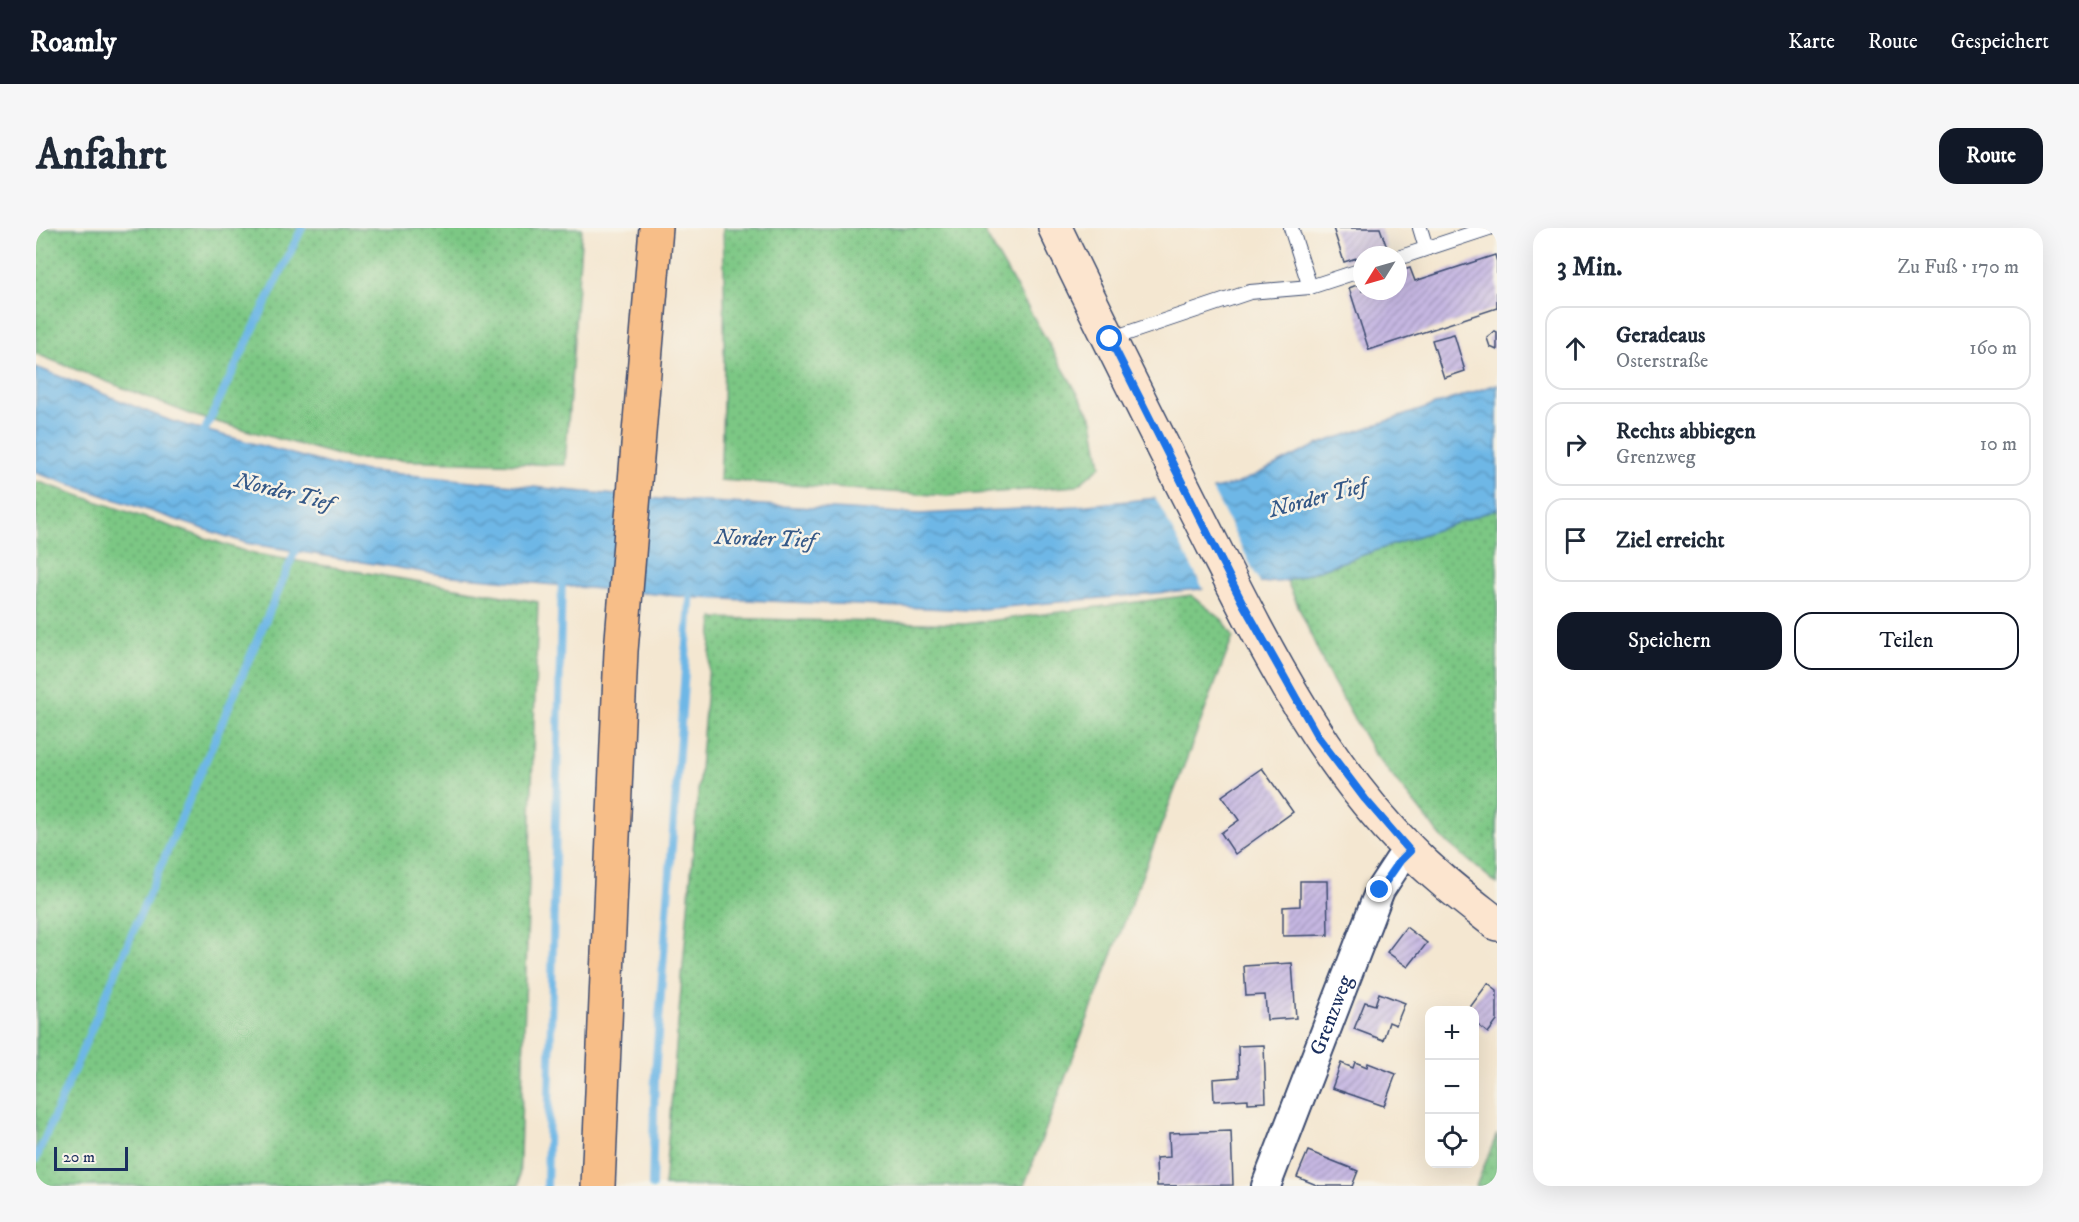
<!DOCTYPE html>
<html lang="de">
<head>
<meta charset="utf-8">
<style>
  :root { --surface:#fff; --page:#f6f6f7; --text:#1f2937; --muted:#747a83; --line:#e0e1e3; --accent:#111827 }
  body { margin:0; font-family:"IM FELL DW Pica",serif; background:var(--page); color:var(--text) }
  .controls { position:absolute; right:18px; bottom:18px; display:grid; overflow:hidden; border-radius:12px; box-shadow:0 6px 24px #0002 }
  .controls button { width:54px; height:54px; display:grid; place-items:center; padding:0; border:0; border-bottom:2px solid var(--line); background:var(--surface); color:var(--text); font:30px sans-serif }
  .compass { position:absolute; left:1317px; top:18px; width:54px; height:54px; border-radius:50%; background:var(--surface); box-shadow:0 6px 24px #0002; rotate:233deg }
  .scale { position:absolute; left:18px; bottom:15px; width:74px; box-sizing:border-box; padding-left:6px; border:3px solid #1b2f5e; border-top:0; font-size:16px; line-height:21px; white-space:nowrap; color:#1b2f5e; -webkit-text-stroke:4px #f7f3e8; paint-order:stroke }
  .stop { position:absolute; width:18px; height:18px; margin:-14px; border:4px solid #1a73e8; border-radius:50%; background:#fff }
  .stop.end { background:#1a73e8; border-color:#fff; box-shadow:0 2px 6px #0008 }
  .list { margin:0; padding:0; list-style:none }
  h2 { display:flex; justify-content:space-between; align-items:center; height:78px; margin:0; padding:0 24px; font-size:26px }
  h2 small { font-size:20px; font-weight:400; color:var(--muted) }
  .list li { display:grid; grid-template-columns:39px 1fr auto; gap:18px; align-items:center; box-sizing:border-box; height:84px; margin:0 12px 12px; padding:0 12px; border:2px solid var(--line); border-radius:18px }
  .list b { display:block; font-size:22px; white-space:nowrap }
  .list p { margin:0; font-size:20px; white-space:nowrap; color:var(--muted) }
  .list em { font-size:20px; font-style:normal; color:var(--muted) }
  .actions { display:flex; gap:12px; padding:18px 24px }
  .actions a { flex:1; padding:14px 0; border:2px solid var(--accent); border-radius:18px; text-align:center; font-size:21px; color:var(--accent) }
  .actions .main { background:var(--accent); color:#fff }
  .icon { flex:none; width:33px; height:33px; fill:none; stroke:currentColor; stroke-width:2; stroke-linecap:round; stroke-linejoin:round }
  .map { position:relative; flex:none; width:1461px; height:958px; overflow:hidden; border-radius:18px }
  header { display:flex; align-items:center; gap:36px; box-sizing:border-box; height:84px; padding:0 30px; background:var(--accent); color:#fff }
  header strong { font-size:28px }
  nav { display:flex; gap:33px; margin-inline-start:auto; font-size:21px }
  .intro { display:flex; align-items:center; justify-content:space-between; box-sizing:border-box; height:144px; padding:0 36px }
  h1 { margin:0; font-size:42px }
  .button { padding:15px 27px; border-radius:18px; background:var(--accent); color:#fff; font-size:21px; font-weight:700 }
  main { display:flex; gap:36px; padding:0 36px }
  aside { flex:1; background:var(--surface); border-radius:18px; box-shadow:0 6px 24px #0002 }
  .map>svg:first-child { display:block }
</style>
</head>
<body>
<header>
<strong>Roamly</strong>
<nav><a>Karte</a><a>Route</a><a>Gespeichert</a></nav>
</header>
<div class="intro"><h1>Anfahrt</h1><a class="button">Route</a></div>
<main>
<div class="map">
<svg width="1461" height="958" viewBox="0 0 1461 958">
  <defs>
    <pattern id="grass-dots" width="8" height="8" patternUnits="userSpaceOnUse" patternTransform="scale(1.5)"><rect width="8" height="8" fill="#7cc784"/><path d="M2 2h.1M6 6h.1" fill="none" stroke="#65a26f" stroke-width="1.8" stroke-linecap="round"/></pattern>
    <pattern id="water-waves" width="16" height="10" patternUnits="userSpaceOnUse" patternTransform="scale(1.5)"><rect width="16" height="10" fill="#6eb7e6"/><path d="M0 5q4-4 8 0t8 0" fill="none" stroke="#5a95be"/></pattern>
    <pattern id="building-hatch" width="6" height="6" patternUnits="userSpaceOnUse" patternTransform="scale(1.5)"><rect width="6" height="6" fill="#c6b7e2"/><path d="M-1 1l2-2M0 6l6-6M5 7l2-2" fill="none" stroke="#a095ba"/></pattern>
  </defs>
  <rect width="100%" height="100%" fill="#f7f3e8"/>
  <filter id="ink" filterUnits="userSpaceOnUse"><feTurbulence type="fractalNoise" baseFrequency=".0167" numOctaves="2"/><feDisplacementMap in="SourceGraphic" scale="12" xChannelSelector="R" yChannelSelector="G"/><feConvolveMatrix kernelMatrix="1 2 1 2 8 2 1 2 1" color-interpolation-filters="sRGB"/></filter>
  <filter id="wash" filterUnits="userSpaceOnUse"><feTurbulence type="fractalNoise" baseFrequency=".008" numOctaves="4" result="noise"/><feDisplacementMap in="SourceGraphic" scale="24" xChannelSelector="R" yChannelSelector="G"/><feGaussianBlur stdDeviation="1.35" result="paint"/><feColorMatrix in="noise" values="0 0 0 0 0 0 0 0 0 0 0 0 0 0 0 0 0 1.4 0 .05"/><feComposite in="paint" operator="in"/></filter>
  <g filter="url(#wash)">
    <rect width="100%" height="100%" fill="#f4e7d1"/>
    <g fill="url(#grass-dots)" stroke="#4c7b71" stroke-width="1.5">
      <polygon points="0,0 546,0 529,237 316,231 159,188 0,126"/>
      <path d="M 687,0 L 946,0 L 1057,192 L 1065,238 L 1041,258 L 912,268 L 684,252 C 688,168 690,84 687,0 Z"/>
      <polygon points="0,253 214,325 502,374 483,958 0,958"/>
      <polygon points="1461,281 1461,656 1407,611 1337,524 1290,441 1251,353"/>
      <polygon points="1155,367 1188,393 1197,409 988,958 628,958 677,390 929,396"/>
      <polygon points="1461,906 1461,958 1440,958"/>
    </g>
    <polygon fill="url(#water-waves)" stroke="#4473a2" stroke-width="1.5" points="0,139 135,193 311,241 622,271 884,286 1042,278 1151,267 1201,256 1283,216 1461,156 1461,281 1251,353 935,382 664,370 406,347 210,315 0,245"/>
    <polygon fill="#f4e7d1" points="1175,259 1226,359 1169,364 1118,267"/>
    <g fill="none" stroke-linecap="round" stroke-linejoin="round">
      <g stroke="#6eb7e6" stroke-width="8">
        <polyline points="165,210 266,0"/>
        <polyline points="0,931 263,314"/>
        <polyline points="511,958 526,348"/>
        <polyline points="616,958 619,846 655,361"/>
      </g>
    </g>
    <g id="blocks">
      <g fill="url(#building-hatch)">
        <polygon points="1297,0 1344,0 1351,20 1308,34"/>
        <polygon points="1459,27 1461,34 1461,80 1333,122 1313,60 1326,55 1326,63 1362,63 1362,44 1374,40 1379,53"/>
        <polygon points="1459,103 1461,104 1461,122 1454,119 1451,110"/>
        <polygon points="1418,106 1429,143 1408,150 1396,112"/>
        <polygon points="1226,540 1257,584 1199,626 1185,605 1203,592 1186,568"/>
        <polygon points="1264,653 1291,653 1292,707 1247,708 1247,679 1264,678"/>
        <polygon points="1370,699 1391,715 1372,739 1351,724"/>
        <polygon points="1256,735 1260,790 1231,792 1229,767 1210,768 1208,738"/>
        <polygon points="1452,755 1461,762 1461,793 1452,805 1438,794 1438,782 1432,782"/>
        <polygon points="1343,765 1369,775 1360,797 1353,794 1347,812 1318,801 1329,774 1339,777"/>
        <polygon points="1228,817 1230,874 1212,875 1212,871 1178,873 1177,851 1203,849 1202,818"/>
        <polygon points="1319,834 1331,839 1332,835 1360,846 1348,878 1296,860 1305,835 1317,840"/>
        <polygon points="1195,903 1197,957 1121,958 1120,930 1134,929 1133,905"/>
        <polygon points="1272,923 1322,943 1316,958 1283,958 1261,949"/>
      </g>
    </g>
  </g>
  <g filter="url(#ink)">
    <use href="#blocks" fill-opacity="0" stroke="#3c4b6f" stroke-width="1.5"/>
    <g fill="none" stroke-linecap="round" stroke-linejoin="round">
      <g stroke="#3c4b6f" stroke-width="16">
        <g id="lane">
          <polyline points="1255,0 1274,59"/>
          <polyline points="1384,0 1390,20"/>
          <polyline points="1362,30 1453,0"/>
          <polyline points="1074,111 1214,64 1274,59 1326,42"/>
        </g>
      </g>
      <g stroke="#3c4b6f" stroke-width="32">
        <g id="street">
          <path id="s1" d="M 1230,958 L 1344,662 L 1363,633 L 1374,623"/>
        </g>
      </g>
      <g stroke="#3c4b6f" stroke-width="36">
        <path id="secondary" d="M 1019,0 C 1064,94 1111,187 1158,280 C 1219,399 1278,527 1375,623 C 1401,650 1432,673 1461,696"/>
      </g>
      <g stroke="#3c4b6f" stroke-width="36">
        <polyline id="primary" points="562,958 585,423 620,0"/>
      </g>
      <use href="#lane" stroke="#fff" stroke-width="14"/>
      <use href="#street" stroke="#fff" stroke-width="28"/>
      <use href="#secondary" stroke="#fce5cf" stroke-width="33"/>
      <use href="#primary" stroke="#f7be88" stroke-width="33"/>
    </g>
  </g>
  <g fill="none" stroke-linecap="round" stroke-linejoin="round" filter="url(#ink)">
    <polyline stroke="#1a73e8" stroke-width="8" points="1074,111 1206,374 1282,509 1329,571 1374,623 1364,633 1344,662"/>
  </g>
  <g text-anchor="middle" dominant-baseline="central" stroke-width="5" stroke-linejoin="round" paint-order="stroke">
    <g font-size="21" fill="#1b2f5e" stroke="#f7f3e8">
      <text stroke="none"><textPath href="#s1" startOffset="183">Grenzweg</textPath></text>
    </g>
    <g font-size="22" font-style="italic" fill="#345887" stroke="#f7f3e8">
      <text transform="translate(248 264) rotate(14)">Norder Tief</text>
      <text transform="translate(1282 270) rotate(-15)">Norder Tief</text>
      <text transform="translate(729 311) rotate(2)">Norder Tief</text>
    </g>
  </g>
</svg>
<div class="controls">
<button>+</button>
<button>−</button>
<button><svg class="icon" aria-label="locate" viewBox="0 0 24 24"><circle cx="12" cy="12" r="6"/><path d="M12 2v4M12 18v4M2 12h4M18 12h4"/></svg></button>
</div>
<svg class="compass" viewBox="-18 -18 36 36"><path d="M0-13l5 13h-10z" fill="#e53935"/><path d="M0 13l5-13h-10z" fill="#747a83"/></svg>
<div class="scale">20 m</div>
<div class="stop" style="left:1074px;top:111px"></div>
<div class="stop end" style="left:1344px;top:662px"></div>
</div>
<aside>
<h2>3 Min.<small>Zu Fuß · 170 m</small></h2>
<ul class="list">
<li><svg class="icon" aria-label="ahead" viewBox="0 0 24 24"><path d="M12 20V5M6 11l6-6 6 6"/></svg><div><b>Geradeaus</b><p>Osterstraße</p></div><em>160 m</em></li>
<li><svg class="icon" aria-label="right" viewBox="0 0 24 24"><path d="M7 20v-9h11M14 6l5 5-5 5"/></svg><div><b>Rechts abbiegen</b><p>Grenzweg</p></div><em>10 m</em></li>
<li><svg class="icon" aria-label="arrive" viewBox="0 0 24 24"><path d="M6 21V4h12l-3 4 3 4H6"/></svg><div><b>Ziel erreicht</b></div></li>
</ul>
<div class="actions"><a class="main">Speichern</a><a>Teilen</a></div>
</aside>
</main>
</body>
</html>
